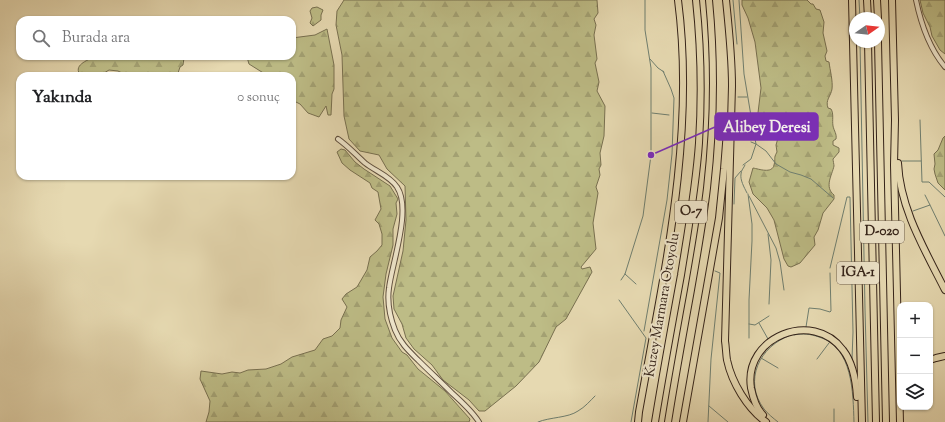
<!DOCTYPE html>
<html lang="tr">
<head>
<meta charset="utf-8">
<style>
  :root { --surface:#fff; --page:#f6f6f6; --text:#202124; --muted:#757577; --line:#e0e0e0 }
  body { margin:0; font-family:"Sorts Mill Goudy",serif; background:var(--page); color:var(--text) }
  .controls { position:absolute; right:12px; bottom:12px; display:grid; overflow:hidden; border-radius:8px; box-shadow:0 1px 3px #0004 }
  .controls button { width:36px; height:36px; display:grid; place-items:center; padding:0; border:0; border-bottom:1px solid var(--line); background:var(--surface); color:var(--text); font:20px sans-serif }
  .compass { position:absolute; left:849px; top:12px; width:36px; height:36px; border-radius:50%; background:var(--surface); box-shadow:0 1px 3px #0004; rotate:76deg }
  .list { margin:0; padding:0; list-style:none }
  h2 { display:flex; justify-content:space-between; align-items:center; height:52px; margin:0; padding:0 16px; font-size:17px }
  h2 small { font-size:13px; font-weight:400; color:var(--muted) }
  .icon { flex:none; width:22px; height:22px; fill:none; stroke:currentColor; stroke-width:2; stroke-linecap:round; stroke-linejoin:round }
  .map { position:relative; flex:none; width:945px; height:422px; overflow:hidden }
  .search { position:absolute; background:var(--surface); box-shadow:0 1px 3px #0004; left:16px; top:16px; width:280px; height:44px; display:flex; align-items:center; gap:10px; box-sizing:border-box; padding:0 14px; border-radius:12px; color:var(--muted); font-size:15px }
  .panel { position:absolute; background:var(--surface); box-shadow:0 1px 3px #0004; left:16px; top:72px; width:280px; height:108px; border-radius:12px }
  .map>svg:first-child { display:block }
</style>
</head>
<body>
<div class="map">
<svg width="945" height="422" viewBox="0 0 945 422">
  <defs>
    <pattern id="forest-firs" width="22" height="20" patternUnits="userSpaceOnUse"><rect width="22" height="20" fill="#bdbc86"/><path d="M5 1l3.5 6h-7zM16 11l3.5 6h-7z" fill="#a3a173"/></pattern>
  </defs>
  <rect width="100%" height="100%" fill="#e6d9b1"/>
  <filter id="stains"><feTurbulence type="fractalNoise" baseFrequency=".005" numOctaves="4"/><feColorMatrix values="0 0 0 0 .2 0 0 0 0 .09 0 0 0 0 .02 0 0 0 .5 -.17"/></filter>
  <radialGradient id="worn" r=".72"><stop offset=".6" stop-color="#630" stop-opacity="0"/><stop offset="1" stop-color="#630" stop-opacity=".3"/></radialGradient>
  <g fill="url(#forest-firs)" stroke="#787050">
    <polygon points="344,0 597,0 598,13 594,19 596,25 594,35 597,59 595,63 599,82 597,91 605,106 604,136 600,153 601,165 599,169 600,175 596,187 598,193 593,223 596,249 581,267 582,269 590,267 592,272 566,319 556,327 539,362 516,386 485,411 479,411 469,400 443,380 432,365 414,349 406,338 402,324 394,309 393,296 403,251 406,220 405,186 387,169 379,155 360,151 349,139 344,116 342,55 336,25 337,11"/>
    <path d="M 742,0 L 807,0 L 811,4 L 813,4 L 816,9 L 820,10 L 824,22 L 823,33 L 827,51 L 825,56 L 826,61 L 829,62 C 830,70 833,81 832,89 C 831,96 825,100 828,108 L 831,109 C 834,114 832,120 833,126 C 834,131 837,134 836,139 L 833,141 L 833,145 L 839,148 L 839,152 L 833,159 C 833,160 834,165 834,166 C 832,175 824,187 834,195 L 834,199 L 823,213 L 818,230 L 814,237 L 815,245 L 800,263 L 791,267 L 788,266 L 784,259 L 774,220 L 767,208 L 753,194 L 749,182 L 753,168 C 759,169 772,174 774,165 C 776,158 773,159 777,152 L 776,145 L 778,138 L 776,132 L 771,130 L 769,130 L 767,134 L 763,132 L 757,121 L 761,88 L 755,42 L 748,18 L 742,5 Z"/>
    <polygon points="920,0 945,0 945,54 940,50 932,36 930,27 923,13"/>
    <polygon points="317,7 323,10 321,15 321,20 313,26 310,23 312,18 310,11 312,8"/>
    <polygon points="327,29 334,65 334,89 332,94 331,115 328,115 326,106 319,117 308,113 300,104 292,100 292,76 267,76 265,74 249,64 247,57 249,56 292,56 292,38 315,35"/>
    <path d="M 95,56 L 129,56 L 136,57 L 143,56 L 164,56 L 172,58 L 180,57 L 184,58 L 183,65 L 180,67 L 177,76 L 128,76 L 118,71 L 109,70 L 104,73 L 93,76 L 81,76 C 72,65 87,61 95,56 Z"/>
    <polygon points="945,136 945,190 938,183 935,174 934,169 935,164 934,154 938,150 943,138"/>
    <polygon points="341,149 345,150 355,162 364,169 390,186 398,199 396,203 397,214 393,229 393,245 386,274 383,297 385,319 392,338 402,352 407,355 418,369 445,391 470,419 469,422 206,422 209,412 210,401 200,379 201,371 222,374 232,372 240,373 248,370 266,369 281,364 292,357 315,350 323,339 332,336 340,328 341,320 347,307 342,299 346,294 357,287 367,270 370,257 377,251 382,245 382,234 379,224 375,220 381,209 378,192 372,188 370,183 350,170 342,163 337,152"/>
  </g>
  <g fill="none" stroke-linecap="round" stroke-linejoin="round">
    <g stroke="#6f7e6f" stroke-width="1">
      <polyline points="733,0 737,44"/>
      <polyline points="739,0 744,74 754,134 756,144 751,159 743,165"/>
      <polyline points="859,0 860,18"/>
      <polyline points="860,42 865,309 868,422"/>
      <polyline points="650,59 658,68 664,72"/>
      <polyline points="738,97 747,97"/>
      <polyline points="652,113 669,115"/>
      <polyline points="920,120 922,182 929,182 945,197"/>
      <polyline points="751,142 756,144 766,151 776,164 790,172 801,175 811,179 833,198"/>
      <polyline points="902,161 921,161"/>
      <path d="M 745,165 C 744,168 741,170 741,174 C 740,180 744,187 747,193"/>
      <polyline points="748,194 752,224 752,241 749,300 749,338"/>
      <polyline points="749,196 776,248 780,262 784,290"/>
      <polyline points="734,204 735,178 741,171"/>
      <polyline points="930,205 945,236"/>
      <polyline points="913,211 930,205 925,195"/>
      <polyline points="768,234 771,260 769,304"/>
      <polyline points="830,268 847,197 850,197 853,332 852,359"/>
      <polyline points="625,274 636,284"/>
      <polyline points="621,280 625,274 643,216 651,155 651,68 645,30 645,0"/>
      <polyline points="619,300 646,338 631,422"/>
      <polyline points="759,323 768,339"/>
      <polyline points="749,324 755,325 769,316"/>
      <polyline points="806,327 809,308 820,309 830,312 831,311 830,273"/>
      <polyline points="644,331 667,200 672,154 674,98 671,89 663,71"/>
      <path d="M 794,335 C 803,333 810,334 819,337 C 853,347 853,393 854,422"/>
      <path d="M 831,335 C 838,340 844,345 848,353"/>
      <polyline points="761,358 778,368"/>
      <polyline points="817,359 829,343"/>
      <polyline points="709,406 728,422"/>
      <polyline points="834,409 834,422"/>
      <path d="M 538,422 C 550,417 568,418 578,411 C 585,407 590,401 595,396"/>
      <polyline points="708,422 711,359 720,273 715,271"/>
      <path d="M 778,422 C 773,418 768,414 764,409 C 743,381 759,346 791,335"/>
    </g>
    <g stroke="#60503f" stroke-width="6">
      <g id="minor">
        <path d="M 916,0 C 921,24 929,48 945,67"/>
        <path d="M 338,139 C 348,146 356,155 365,163 C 375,171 390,176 397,187 C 412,209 392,263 389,288 C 387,302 390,317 395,330 C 400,343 410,352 419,361 C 430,372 441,382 452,393 C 462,402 472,411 479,422"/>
      </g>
    </g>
    <g stroke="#342319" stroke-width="8">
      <g id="highway">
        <path d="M 726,0 C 729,29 732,57 732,86 L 725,341 C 726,347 726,354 727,360 C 732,383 747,408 766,422"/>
        <polyline points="852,0 862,422"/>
        <polyline points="867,0 868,18"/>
        <polyline points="877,0 878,18"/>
        <polyline points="892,0 895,120 894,165 900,422"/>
        <polyline points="868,42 876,422"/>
        <polyline points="878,42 886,422"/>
        <path d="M 898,163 C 900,209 925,250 945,290"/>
        <polyline points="930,360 936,358 945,356"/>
        <path d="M 763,415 C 756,408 753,398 751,388 C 743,337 813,309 843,350 C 853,363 856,381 857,397"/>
        <path d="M 638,422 L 639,412 C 663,277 696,138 678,0"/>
        <path d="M 655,422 C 663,373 672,324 681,275 C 688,231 696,187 699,143 C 702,95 701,47 696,0"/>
        <path d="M 668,422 C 675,378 683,334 691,290 C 697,256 703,222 707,188 C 714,126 715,62 709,0"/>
        <polyline points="683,422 719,218 724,169 727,131"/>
      </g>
    </g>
    <use href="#minor" stroke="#efe6cc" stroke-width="4"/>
    <use href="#highway" stroke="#e6d9b1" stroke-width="6"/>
  </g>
  <g text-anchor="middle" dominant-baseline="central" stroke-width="4" stroke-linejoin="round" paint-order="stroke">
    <g fill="#efe6cc" stroke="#6c5e4f" stroke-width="1">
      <rect x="675" y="201" width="32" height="22" rx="3"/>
      <rect x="860" y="221" width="44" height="22" rx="3"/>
      <rect x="837" y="262" width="42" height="22" rx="3"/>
    </g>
    <g font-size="13" font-weight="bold" fill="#342319">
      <text x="691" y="212">O-7</text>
      <text x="882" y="232">D-020</text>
      <text x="858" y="273">IGA-1</text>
    </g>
    <g font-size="14" fill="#342319" stroke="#efe6cc">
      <text transform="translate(663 305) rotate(-80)">Kuzey Marmara Otoyolu</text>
    </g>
  </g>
  <path fill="none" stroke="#7b2cbf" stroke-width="1.5" d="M651 155L715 127"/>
  <circle fill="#7b2cbf" stroke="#efe6cc" stroke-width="1.5" cx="651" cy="155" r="4"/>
  <rect fill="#7b2cbf" stroke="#7b2cbf" stroke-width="1.5" x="715" y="113" width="103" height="27" rx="4"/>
  <g font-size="15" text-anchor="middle" font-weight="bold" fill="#fff">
    <text x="767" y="132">Alibey Deresi</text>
  </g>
  <rect width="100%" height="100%" filter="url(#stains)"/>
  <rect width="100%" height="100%" fill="url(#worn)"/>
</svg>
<div class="controls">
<button>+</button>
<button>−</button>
<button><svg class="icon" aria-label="layers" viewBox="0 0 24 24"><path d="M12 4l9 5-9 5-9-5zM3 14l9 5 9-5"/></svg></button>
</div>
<svg class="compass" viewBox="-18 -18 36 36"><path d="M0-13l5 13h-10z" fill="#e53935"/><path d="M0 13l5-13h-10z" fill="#757577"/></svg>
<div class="search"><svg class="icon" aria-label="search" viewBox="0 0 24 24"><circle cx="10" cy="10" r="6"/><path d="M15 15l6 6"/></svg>Burada ara</div>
<section class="panel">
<h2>Yakında<small>0 sonuç</small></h2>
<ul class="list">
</ul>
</section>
</div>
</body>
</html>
